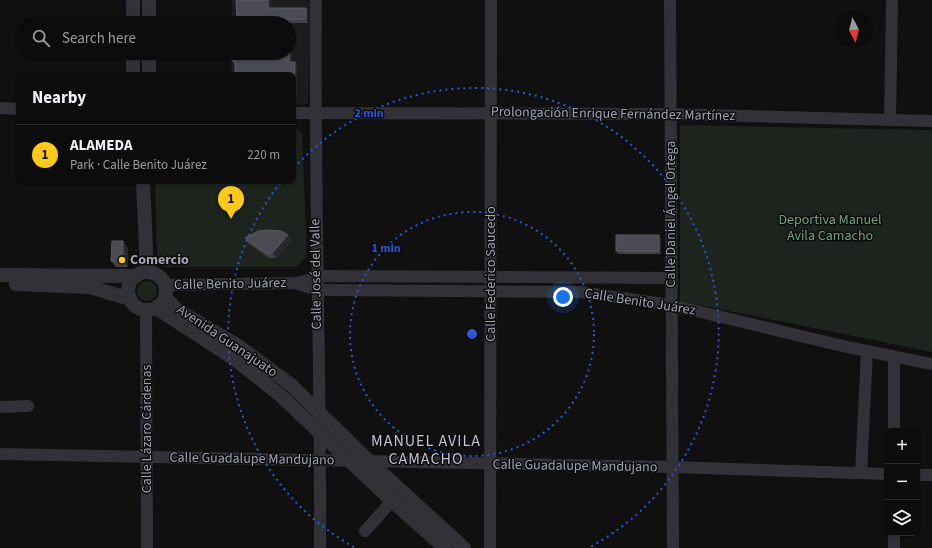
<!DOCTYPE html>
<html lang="en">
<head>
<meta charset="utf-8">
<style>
  :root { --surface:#0c0c0d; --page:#151516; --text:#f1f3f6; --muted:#9a9b9d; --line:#2c2c2e; --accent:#fdc91c }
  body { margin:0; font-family:"Source Sans 3",sans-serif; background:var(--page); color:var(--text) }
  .controls { position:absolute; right:12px; bottom:12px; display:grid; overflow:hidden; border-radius:8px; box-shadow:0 1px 3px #0004 }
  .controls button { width:36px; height:36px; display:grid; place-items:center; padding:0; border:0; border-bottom:1px solid var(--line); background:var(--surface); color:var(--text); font:20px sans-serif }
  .compass { position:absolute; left:836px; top:12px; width:36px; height:36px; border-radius:50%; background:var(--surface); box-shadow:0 1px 3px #0004; rotate:173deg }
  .you { position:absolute; left:563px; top:297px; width:14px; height:14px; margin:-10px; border:3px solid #fff; border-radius:50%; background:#1a73e8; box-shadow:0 0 0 6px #1a73e833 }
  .badge { display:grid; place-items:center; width:26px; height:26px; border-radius:50%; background:var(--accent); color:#111; font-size:13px; font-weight:700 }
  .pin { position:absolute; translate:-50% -33px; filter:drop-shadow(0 1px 2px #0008) }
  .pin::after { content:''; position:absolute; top:21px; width:14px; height:12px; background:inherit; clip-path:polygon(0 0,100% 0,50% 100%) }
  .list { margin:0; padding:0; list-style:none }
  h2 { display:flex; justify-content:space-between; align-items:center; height:52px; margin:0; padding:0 16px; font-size:17px }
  h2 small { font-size:13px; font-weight:400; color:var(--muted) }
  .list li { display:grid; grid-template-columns:26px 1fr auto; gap:12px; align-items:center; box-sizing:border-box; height:60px; padding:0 16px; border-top:1px solid var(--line) }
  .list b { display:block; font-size:15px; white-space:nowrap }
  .list p { margin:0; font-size:13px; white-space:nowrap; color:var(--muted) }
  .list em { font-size:13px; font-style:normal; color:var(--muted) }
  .icon { flex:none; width:22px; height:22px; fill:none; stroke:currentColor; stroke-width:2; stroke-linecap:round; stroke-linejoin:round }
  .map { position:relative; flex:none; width:932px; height:548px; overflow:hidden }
  .search { position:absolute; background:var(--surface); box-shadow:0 1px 3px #0004; left:16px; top:16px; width:280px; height:44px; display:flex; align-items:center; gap:10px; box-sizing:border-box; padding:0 14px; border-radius:22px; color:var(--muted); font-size:15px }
  .panel { position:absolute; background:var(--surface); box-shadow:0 1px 3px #0004; left:16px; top:72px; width:280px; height:112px; border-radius:8px }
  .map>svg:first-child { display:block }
</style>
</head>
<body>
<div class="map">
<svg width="932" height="548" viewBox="0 0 932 548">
  <rect width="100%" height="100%" fill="#101011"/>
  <polygon fill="#1c1c1e" points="232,0 310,0 308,104 293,104 293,75 231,75 232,53 289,53 289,23 232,23"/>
  <g fill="#1c241d">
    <polygon points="680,125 932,130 932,352 680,301"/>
    <polygon points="293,126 302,133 307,257 296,267 165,267 157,259 155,181 293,181"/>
    <circle cx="147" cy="291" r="10"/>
  </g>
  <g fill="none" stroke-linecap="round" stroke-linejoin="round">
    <g stroke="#313137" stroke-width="12">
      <path d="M 316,0 C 314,183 321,365 320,548"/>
      <polyline points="670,0 673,548"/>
      <polyline points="0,108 19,109"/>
      <polyline points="293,113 670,114 932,121"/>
      <polyline points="890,120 892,0"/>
      <polyline points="295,283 317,290 327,290 580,292 671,305 847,347 932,364"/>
      <polyline points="165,285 295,283 326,276 671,278"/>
      <polyline points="146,309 147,548"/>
      <polyline points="894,357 894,431"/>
      <polyline points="0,407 28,406"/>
      <polyline points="0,454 672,467 887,474"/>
      <polyline points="861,473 867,351"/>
      <polyline points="917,475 932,475"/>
      <polyline points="365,531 392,501"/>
      <polyline points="490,548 491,0"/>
      <polyline points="894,548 894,533"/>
    </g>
    <g stroke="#313137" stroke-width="14">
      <polyline points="133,0 133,23"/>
      <polyline points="149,23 149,0"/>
      <polyline points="133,53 133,75"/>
      <polyline points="149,75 149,53"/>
      <polyline points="143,181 147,272"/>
      <circle cx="147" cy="291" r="19"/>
      <polyline points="0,275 136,276"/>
      <polyline points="16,284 90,287 130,299"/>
      <polyline points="165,297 176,309 240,347 291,385 370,462 464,548"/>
      <polyline points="156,308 236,360 281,396 392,501 445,548"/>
    </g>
  </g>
  <g fill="#414147">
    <polygon points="236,0 271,0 271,8 308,11 308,23 237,23"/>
    <polygon points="290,43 292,47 292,62 297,66 297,98 293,98 293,75 234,64 232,61"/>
    <polygon points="245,238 292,240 276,258 269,258 248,243"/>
    <polygon points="661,238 661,254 618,254 616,251"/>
    <polygon points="128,248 128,267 116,267 111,261"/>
  </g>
  <g fill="#29292d">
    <polygon points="268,0 271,0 271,12 268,8"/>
    <polygon points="306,8 308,11 308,23 306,19"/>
    <polygon points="290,43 292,47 292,66 289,62"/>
    <polygon points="295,62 297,66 297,98 294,95"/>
    <polygon points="288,235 292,240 276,258 272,253"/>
    <polygon points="659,235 661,238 661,254 659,251"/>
    <polygon points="123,241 128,248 128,267 123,261"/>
  </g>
  <g fill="#4b4c53" stroke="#595a62">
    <polygon points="236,0 268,0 268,8 306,8 306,19 267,20 267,23 237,23"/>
    <polygon points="289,43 290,43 289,62 295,62 294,95 293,95 293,75 235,75 235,61 232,61 232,53 289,53"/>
    <polygon points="269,230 281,231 288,235 272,253 266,253 245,238 258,231"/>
    <rect x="616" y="235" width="43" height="16"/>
    <polygon points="112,241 123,241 123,261 111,261"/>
  </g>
  <g fill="none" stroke="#2a57d4" stroke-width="2" stroke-dasharray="2 4">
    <circle cx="472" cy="334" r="122"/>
    <path d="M354 547A244 244 0 0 1 281 182M294 168A244 244 0 1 1 590 547"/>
  </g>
  <circle fill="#fdc91c" stroke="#0b0b0c" stroke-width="1.5" cx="122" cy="260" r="4"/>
  <g text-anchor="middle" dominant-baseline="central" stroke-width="3" stroke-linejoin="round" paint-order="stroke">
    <g font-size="14" fill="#a0a4b3" stroke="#0b0b0c">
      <text transform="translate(613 114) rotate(1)">Prolongación Enrique Fernández Martínez</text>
      <text transform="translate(671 214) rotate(-90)">Calle Daniel Ángel Ortega</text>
      <text transform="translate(316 274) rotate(-91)">Calle José del Valle</text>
      <text transform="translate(491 274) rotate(-90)">Calle Federico Saucedo</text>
      <text transform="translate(230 284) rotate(-1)">Calle Benito Juárez</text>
      <text transform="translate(640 302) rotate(9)">Calle Benito Juárez</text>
      <text transform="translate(227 341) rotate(34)">Avenida Guanajuato</text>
      <text transform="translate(147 429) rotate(-90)">Calle Lázaro Cárdenas</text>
      <text transform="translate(252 459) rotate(1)">Calle Guadalupe Mandujano</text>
      <text transform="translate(575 466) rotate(1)">Calle Guadalupe Mandujano</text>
    </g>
    <g font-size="14" fill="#75a07c" stroke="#0b0b0c">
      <text x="830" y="220">Deportiva Manuel<tspan x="830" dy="16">Avila Camacho</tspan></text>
    </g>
    <g font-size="14" font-weight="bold" fill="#a0a4b3" stroke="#0b0b0c" text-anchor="start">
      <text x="130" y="260">Comercio</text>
    </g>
    <g font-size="16" letter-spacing="1" fill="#c1c3cf" stroke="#0b0b0c">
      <text x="426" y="441">MANUEL AVILA<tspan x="426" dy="18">CAMACHO</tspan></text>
    </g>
  </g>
  <circle cx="472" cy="334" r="6" fill="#2a57d4" stroke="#0b0b0c" stroke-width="2"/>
  <g font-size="12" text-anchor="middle" font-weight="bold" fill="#2a57d4" stroke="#0b0b0c" stroke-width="3" stroke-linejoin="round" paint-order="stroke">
    <text x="369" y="117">2 min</text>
    <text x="386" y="252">1 min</text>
  </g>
</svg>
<div class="controls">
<button>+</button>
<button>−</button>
<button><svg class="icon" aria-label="layers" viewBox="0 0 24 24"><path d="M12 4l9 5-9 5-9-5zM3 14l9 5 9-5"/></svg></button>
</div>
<svg class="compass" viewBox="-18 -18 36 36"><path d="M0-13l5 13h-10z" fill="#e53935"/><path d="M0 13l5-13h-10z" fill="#9a9b9d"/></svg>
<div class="you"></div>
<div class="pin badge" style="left:231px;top:219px">1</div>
<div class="search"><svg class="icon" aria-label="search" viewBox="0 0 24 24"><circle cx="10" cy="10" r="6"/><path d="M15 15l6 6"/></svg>Search here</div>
<section class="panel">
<h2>Nearby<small></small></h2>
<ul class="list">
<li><span class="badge">1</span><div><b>ALAMEDA</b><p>Park · Calle Benito Juárez</p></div><em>220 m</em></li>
</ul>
</section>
</div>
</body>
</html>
